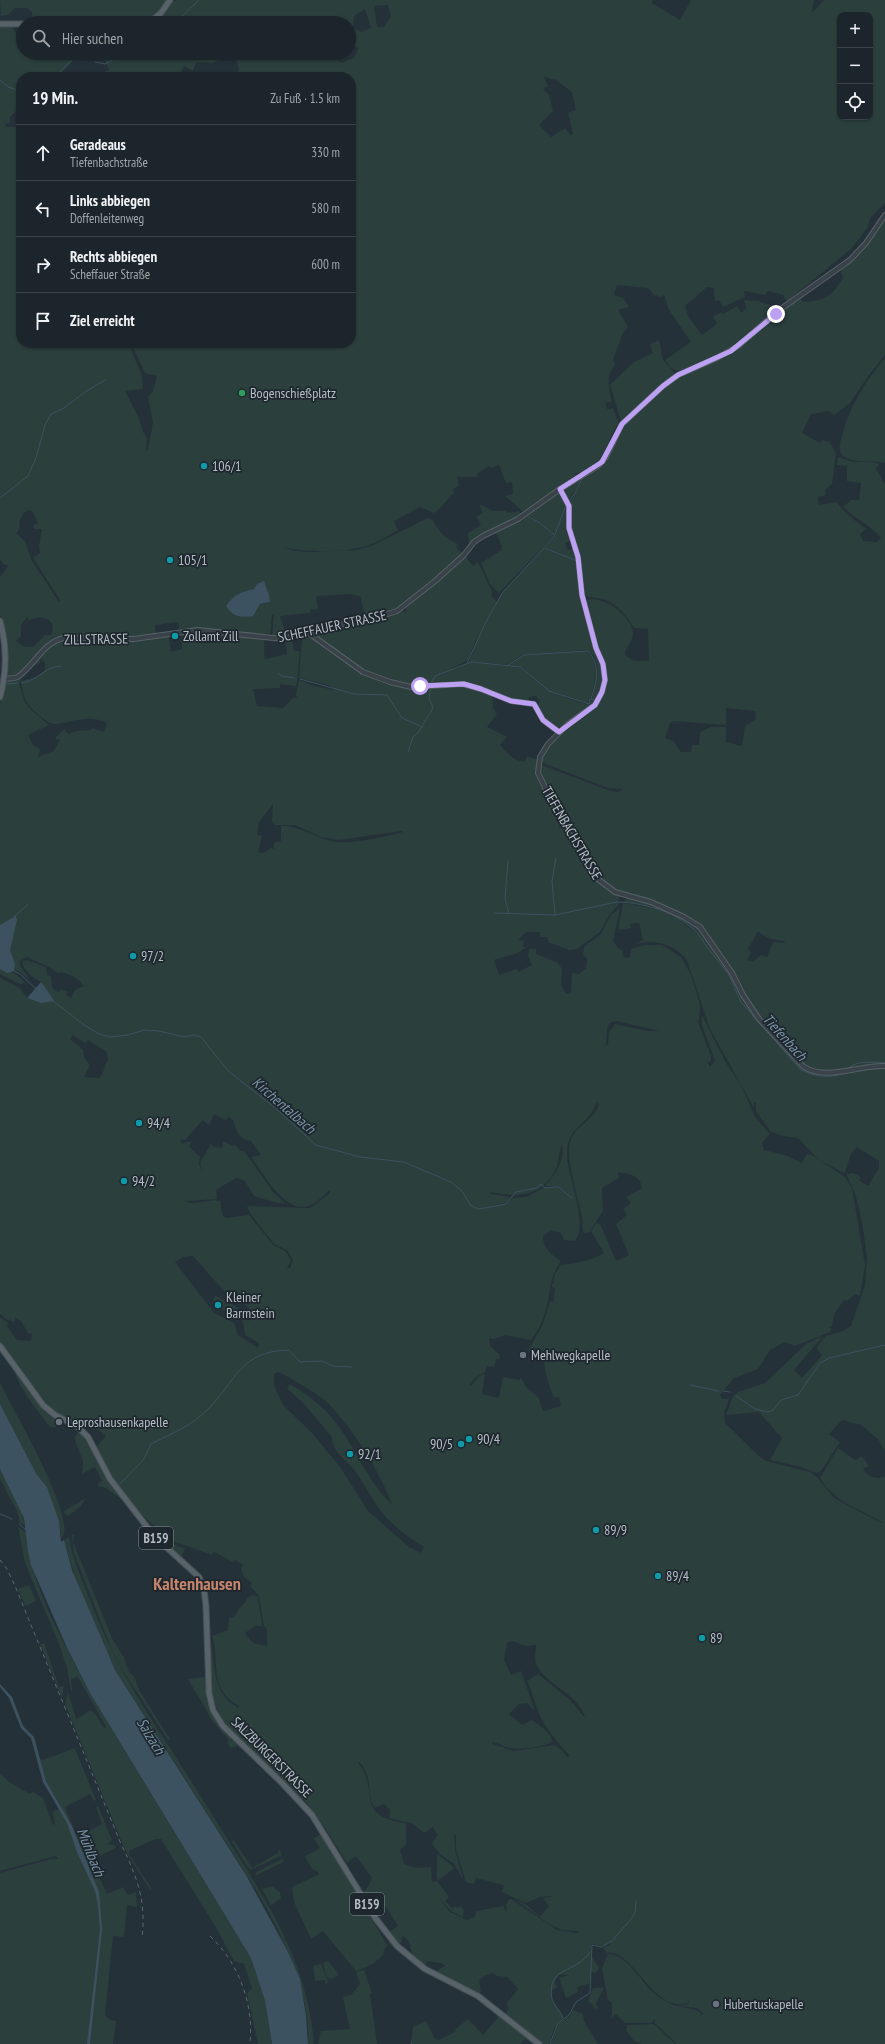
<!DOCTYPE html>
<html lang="de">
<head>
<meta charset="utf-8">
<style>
  :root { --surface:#1c252b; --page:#293137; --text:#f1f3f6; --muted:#a0a5a9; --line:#3a4247 }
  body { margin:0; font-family:"PT Sans Narrow",sans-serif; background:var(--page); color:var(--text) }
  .controls { position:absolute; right:12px; top:12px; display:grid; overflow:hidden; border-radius:8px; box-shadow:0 1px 3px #0004 }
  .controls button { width:36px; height:36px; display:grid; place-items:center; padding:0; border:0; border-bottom:1px solid var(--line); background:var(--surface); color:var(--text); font:20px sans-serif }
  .stop { position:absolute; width:12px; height:12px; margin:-9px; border:3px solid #bca0f2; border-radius:50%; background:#fff }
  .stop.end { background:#bca0f2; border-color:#fff; box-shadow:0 1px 4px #0008 }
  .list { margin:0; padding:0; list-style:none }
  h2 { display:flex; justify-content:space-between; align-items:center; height:52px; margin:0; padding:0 16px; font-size:17px }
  h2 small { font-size:13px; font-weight:400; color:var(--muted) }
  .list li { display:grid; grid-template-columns:26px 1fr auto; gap:12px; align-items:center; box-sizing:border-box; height:56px; padding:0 16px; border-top:1px solid var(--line) }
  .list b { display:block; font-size:15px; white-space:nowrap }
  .list p { margin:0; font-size:13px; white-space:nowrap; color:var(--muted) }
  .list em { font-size:13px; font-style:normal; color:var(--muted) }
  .icon { flex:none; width:22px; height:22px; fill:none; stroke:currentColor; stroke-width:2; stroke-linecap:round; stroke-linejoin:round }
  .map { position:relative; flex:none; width:885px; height:2044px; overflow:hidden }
  .search { position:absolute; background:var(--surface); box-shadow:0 1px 3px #0004; left:16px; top:16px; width:340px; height:44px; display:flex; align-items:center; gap:10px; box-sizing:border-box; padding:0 14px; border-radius:22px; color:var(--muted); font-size:15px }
  .panel { position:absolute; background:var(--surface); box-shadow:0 1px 3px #0004; left:16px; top:72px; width:340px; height:276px; border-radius:16px }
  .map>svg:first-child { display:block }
</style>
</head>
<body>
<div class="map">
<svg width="885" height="2044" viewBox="0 0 885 2044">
  <rect width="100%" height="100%" fill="#253139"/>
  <g fill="#2b3f3c" fill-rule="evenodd">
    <path d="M 0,0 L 170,0 L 168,4 L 177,0 L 653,0 L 652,3 L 680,20 L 691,0 L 814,0 L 812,13 L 824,0 L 885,0 L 885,203 L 870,218 L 868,227 L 851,249 L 787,301 L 783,295 L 768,291 L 765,295 L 744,291 L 745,297 L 723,307 L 719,300 L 715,301 L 714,288 L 707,287 L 685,306 L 688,316 L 702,335 L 717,324 L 713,317 L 721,312 L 723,314 L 737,306 L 742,313 L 746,307 L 744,300 L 759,301 L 772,306 L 773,314 L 749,336 L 726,353 L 679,372 L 670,367 L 665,360 L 691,342 L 669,310 L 664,295 L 661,297 L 654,295 L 648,288 L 617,285 L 614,295 L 623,298 L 629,307 L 618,310 L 628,327 L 623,333 L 613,360 L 615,364 C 606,377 608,386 612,401 L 605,403 L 607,409 L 613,408 L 619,424 C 606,440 609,456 589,468 C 582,473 580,474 572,473 L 578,475 L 547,495 L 527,512 L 522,511 L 505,496 L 513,494 L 512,482 L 506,483 L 499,465 L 491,468 L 489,466 L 477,474 L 477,477 L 457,477 L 459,486 L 453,489 L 454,493 C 447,499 441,509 434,513 L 420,507 L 394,521 L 398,530 C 387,536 375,544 362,547 C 342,553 303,552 283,547 L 295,551 L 311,552 L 357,550 L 373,545 L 428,518 L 433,520 C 439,532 445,539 458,544 L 456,547 L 463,554 L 400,608 L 374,617 L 371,616 L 365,619 L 361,597 L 351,594 L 316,596 L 318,609 L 310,610 L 310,613 L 280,616 L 287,637 L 272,638 L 274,614 L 272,614 L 270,634 L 266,633 L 263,637 C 266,643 263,652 265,659 L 287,654 L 285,640 L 292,638 L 294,651 L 300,651 C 298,662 299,675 296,686 L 280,684 L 280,688 L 253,689 L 257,706 L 283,708 L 293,698 L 297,698 L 296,694 L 299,680 L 314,686 L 335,690 L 329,685 L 299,678 L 302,639 L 305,634 L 361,672 L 404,687 L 456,685 L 472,687 L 492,695 L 493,708 L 497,714 L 487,727 L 507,737 L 500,745 C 507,752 514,763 525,761 L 527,756 L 538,760 C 534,779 552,804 561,822 L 561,824 L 558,827 L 565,828 L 594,877 L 601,884 L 619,896 L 618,905 L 609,916 L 600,932 L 577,949 L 569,950 L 548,942 L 548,937 L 540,937 L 540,932 L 526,932 L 518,940 L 524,941 L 523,947 L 526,947 L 518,953 L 494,960 L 499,975 L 517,969 L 518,972 L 532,965 L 528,956 L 529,949 L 536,949 L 536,954 L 558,963 L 562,969 L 561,985 L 566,994 L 571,993 L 572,973 L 579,974 L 586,968 L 587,958 L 583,955 L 584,947 L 601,934 L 611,915 L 620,908 L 613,941 L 618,948 L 622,950 L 623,957 L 630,958 L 631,949 L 645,945 L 662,945 L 681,957 L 691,975 L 697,994 L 700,1006 L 699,1020 L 697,1020 L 711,1056 L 711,1060 L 708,1063 L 710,1067 L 715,1061 L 702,1025 L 702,1015 L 726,1063 L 740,1083 L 755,1117 L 770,1134 L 762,1143 L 764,1150 L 785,1155 L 802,1163 L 807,1154 L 812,1155 L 845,1177 L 852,1188 L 865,1265 L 860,1296 L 855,1294 L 847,1301 L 844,1300 L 834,1314 L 832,1326 L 828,1327 L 832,1329 L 830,1332 L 795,1346 L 785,1342 L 770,1350 L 758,1369 L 734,1378 L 720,1395 L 722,1399 L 729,1399 L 724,1413 L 725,1423 L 761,1458 L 766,1461 L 810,1472 L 817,1477 L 834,1498 L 881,1523 L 882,1522 L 842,1501 L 827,1488 L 820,1478 L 838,1448 L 855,1460 L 862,1456 L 869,1466 L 863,1469 C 868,1477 877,1480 885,1476 L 885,2044 L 677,2044 L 655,2023 L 655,2019 L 651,2023 L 625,2023 L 616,2014 L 612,2018 L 612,2003 L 608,2000 L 602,1968 L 608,1954 C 629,1955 640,1982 655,1994 C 660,1998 666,2001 671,2004 C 681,2009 696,2006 702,2015 L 704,2014 L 697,2008 L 678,2006 L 688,2004 L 690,2000 L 687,2003 C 655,2015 633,1949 607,1953 L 603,1948 L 609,1945 L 616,1937 C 605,1948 604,1946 591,1944 L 592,1957 L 599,1968 L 596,1973 L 591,1972 L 591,1983 L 577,1987 L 578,1992 L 566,1998 L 559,1978 L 570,1975 L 559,1975 L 555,1981 L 557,1987 L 551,1991 L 552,2000 L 563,2017 L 555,2027 L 549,2044 L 542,2044 L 505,2014 L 509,2008 L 506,2004 L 518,1989 L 507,1977 L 497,1976 L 493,1973 L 486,1975 L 479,1980 L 481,1990 L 479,1995 L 435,1972 L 445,1966 L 441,1963 L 426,1961 L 427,1965 L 414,1958 L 408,1940 L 402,1935 L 402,1942 L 398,1944 L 389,1932 L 398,1926 L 387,1908 L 385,1906 L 376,1912 L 363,1892 L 368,1887 L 372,1878 L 356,1856 L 347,1863 L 323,1825 L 307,1803 L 234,1734 C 206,1702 210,1678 209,1638 L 211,1640 C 215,1667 212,1694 239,1708 L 239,1706 C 207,1688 221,1664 212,1636 L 228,1630 L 229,1618 L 234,1617 L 240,1607 L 240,1608 L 247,1600 L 246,1599 L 252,1595 L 258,1597 L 262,1626 L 255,1626 L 245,1633 L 253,1643 L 267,1646 L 267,1629 L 264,1626 L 259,1596 L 250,1586 L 252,1583 L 244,1577 L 241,1569 L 243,1565 L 235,1560 L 233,1562 L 214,1552 L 212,1555 L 170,1540 L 132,1506 L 110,1473 L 96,1447 L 106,1436 L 88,1422 L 84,1429 L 56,1413 L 35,1390 L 0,1343 L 0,1317 L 8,1323 L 7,1326 L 17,1340 L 31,1341 L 32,1334 L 28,1333 L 21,1321 L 15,1318 L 15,1322 L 10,1321 L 11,1317 L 9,1321 L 0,1314 L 0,978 L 20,988 L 27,998 L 29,997 L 41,982 C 34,979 23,970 22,962 L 26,960 L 46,967 L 47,975 L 51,976 L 52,988 L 59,992 L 61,989 L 68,992 L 66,995 L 71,998 L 75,990 L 86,985 L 83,986 C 79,977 70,975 61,972 L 58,973 L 51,968 L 27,957 L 20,961 C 19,968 23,970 27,975 L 28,979 L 20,972 L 9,967 L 0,956 L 0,704 L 9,663 L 0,614 L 0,577 L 8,566 L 3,564 L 0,559 L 0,27 L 12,27 L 21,40 L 20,42 L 23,47 L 23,53 L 27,53 L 28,56 L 32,53 L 42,53 L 43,56 L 52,53 L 63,53 L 66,58 L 70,57 L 73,61 L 57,77 L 21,77 L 21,108 L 17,108 L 15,112 L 10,117 L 10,123 L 5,124 L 6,127 L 18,127 L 21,137 L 21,343 L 128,343 L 142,376 L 143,389 L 125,391 L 139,418 L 143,432 L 147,438 L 146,451 L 148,449 L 153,423 L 148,397 L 153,391 L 157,376 L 145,373 L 131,343 L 351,343 L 351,77 L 238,77 L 236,75 L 239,69 L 235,56 L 226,56 L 213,63 L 196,62 L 193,71 L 184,66 L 179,77 L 99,77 L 98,75 L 109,70 L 102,53 L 330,53 L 341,63 L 354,58 L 359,48 L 349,43 L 349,23 L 71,23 L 65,19 L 62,23 L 30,23 L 32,20 L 32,12 L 27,8 L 15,8 L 8,15 L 1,16 ZM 388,5 L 391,16 L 384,27 L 377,27 L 374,6 ZM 365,9 L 371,28 L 361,32 L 353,28 L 354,16 ZM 840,15 L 870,15 L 870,117 L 840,117 ZM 544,77 L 556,80 L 572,92 L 576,110 L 568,113 L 573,134 L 570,135 L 565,128 L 551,137 L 539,125 L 553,111 L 549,95 L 543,89 L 548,86 ZM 29,510 L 33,512 L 38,523 L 34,525 L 34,529 L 42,529 L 39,546 L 40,553 L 33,558 L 60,600 L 59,602 L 32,561 L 25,541 L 16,533 L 20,528 L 19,522 L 24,513 ZM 254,589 L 269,595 L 270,602 L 261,604 L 256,608 L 226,606 C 234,594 241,592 254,589 ZM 27,617 L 29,620 C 41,614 58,618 51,635 L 45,635 L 33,647 L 25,647 L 16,641 L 21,636 L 21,625 ZM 178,622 L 180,633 L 181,633 L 182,649 L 171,652 L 168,632 L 156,634 L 155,625 ZM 41,659 L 45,663 L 45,669 C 39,678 31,678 21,681 C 22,672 31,665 39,664 ZM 21,681 C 22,688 23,694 25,699 C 29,707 47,725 56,724 C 74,722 89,714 107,723 L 104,732 L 92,728 L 91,730 L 76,731 L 68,734 L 64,729 L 55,738 L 60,740 L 54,751 L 38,757 L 40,749 L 33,745 L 28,735 L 49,725 L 28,707 L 24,700 L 19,683 ZM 273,804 L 272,822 L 275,825 L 295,825 L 321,837 L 339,840 L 401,831 L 403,832 C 384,837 351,845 332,841 C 315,838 299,825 281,826 L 281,841 L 274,843 L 274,849 L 271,848 L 263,853 L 258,852 L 262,836 L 257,835 L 259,822 ZM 617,1021 L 659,1031 L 648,1031 L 615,1024 L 609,1032 L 608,1045 L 606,1044 L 607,1029 L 611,1022 ZM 73,1035 L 85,1043 L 88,1040 L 107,1052 L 108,1061 C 103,1066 105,1073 99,1078 L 84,1077 L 90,1065 L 84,1057 L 83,1050 L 70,1039 ZM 597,1102 L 599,1105 C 591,1123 578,1124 572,1137 C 563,1153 578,1198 582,1216 C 583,1221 582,1226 583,1231 L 584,1233 L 589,1232 L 603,1211 L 602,1188 L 619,1178 L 618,1172 C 630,1174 640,1175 642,1188 L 626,1197 L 631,1203 L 623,1209 L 627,1215 L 616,1224 L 629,1255 L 616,1261 L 600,1224 L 596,1223 L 591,1231 L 604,1253 C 591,1261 576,1263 561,1265 L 555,1274 L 553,1281 L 555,1282 L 552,1284 L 552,1287 L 555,1289 L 553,1302 L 550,1301 L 543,1324 L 528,1351 L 534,1348 L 545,1351 C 542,1368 548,1382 554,1398 L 559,1397 L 561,1406 L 543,1411 L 538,1397 L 526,1387 L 521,1378 L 519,1380 L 503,1377 L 499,1398 L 482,1394 L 485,1373 L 478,1377 L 471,1386 L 469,1385 L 476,1377 L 485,1372 L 487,1366 L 494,1367 L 496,1359 L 499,1359 L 500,1355 L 490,1346 L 489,1338 L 495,1339 L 505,1335 L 531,1340 C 537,1332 542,1323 545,1313 C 552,1292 547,1281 561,1261 C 551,1254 543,1249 543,1236 L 551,1230 L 561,1233 L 564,1240 L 575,1241 C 589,1225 568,1177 567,1156 C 566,1125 587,1128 597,1102 ZM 214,1114 L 226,1120 L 228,1117 L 233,1120 C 237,1131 238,1139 251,1141 L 261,1155 L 251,1157 C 264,1173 286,1219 313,1204 C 319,1201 324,1194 330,1190 L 330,1193 L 310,1208 L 247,1206 L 250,1213 L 274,1244 L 287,1250 L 293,1260 L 290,1268 L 287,1268 L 291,1260 L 285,1251 L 273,1245 L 249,1215 L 226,1218 L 223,1216 L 220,1201 C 209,1198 195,1207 185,1201 L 217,1199 L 216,1190 L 236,1178 L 244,1180 L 254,1196 L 273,1202 L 286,1204 L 273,1192 L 244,1151 L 241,1151 L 235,1145 L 233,1146 L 223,1141 L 222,1148 L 214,1147 L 211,1144 L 200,1162 L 202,1172 L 199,1164 L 200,1157 L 189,1146 L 192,1142 L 186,1142 L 182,1144 L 180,1140 L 185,1140 L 203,1120 L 209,1125 ZM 562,1145 C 566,1158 554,1177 545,1186 L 558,1187 L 572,1198 L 558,1188 L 543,1188 L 526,1197 L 513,1198 L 506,1204 L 478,1209 L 506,1203 L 511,1197 L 491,1194 L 491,1192 C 519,1198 545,1196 557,1166 C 559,1159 559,1150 562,1145 ZM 193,1256 L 224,1291 L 245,1304 L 253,1315 L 249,1321 L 237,1307 L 216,1296 L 213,1299 L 224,1310 L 243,1321 L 245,1335 L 259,1343 L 258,1348 L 238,1335 L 234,1323 L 214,1313 L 175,1262 L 183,1257 ZM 278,1372 C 286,1375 323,1397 328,1403 C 354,1431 378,1468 392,1504 C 370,1485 358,1454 342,1431 C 329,1411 310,1396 290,1384 L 287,1388 L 305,1405 L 332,1437 C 332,1453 347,1460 355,1471 C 364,1483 370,1496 378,1507 C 389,1524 408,1537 424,1547 L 421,1553 L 409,1547 L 368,1511 L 340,1467 L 312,1433 L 283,1405 L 274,1385 L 274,1374 ZM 512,1641 L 526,1646 L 536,1645 C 536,1651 534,1659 536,1664 C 545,1685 581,1695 585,1718 L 570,1700 L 538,1674 L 527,1681 C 532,1691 534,1700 538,1711 C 543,1726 559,1744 570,1756 L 567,1757 L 563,1751 L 554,1745 L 514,1751 L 493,1744 L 492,1742 C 499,1743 504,1747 510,1748 C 519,1750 547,1747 553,1741 C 548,1731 541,1726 532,1720 L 522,1725 L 509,1714 L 519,1704 L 527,1703 L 535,1711 L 521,1671 L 511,1675 L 504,1660 L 507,1643 ZM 359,1762 C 375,1779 365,1795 375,1808 L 384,1804 L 390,1810 L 389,1818 L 413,1824 L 424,1833 L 433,1827 L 436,1833 L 438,1834 L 432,1844 L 440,1854 L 454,1864 L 463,1879 L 455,1850 L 454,1836 L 456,1834 L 456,1850 L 466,1882 L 474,1884 L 476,1878 L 504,1885 L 502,1892 L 526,1903 L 540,1897 L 552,1896 L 551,1897 L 543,1898 L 549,1906 L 540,1917 L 527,1905 L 513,1898 L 549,1924 L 562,1930 L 578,1931 L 578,1933 L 557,1930 L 511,1899 L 509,1899 L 506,1905 L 507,1912 L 503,1906 L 476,1911 L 475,1917 L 467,1920 L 450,1912 L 438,1897 L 451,1911 L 463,1917 L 464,1910 L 460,1906 L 457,1908 L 455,1906 L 452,1908 L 445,1901 L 449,1897 L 437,1881 L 455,1868 L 437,1854 L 437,1881 L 432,1882 L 431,1867 L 416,1868 L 404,1864 L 400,1850 L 406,1844 L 406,1823 C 352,1816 381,1789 358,1763 Z"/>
    <path d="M 885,216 L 885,355 L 869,375 L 850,403 L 834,415 L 829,411 L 811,414 L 802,433 L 820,443 L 822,440 L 830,442 L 836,454 L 832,484 L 825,490 L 826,495 L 818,497 L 819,505 L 836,502 L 847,514 L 866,529 L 860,534 L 863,541 L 877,542 L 881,538 C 872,526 854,518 843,507 L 851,500 L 859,500 L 861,483 L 847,481 L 847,466 L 837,465 L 838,457 L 853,462 L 873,462 L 879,464 L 876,469 L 885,484 L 885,1451 L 878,1439 L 861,1425 L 842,1420 L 829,1434 L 840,1442 L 821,1471 L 817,1473 L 801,1467 L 770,1460 L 782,1438 L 759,1412 L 726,1415 L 733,1396 L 738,1392 L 765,1383 L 806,1344 L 823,1336 L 794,1370 L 802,1378 L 822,1355 L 816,1348 L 826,1336 L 843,1331 L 851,1326 L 865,1285 L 867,1258 L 862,1221 L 855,1193 L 847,1176 L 847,1174 L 853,1173 L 861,1177 L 859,1180 L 868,1186 L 879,1168 L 879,1161 L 857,1147 L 851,1154 L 845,1172 L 842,1172 L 819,1160 L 798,1138 L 783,1136 L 771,1132 L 756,1111 L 756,1102 L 754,1103 L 754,1108 L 710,1029 L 687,960 C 674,944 656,939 635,944 L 643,940 L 639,923 L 630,924 L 631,928 L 625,930 L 618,929 L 623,903 L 657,909 L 678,919 L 702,938 C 680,915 654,906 623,902 L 627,898 C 648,902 685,913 700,929 C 712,942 718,959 730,972 L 706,931 L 693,920 L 652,901 L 618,892 L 597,877 L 561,816 L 540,777 L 539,764 L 608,790 L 618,792 L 623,789 L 608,788 L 543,763 L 541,760 L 545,751 L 563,730 L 592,709 L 606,679 L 586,604 L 587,600 C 604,595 632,617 633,633 C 633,642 625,646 625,655 L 634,661 L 649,661 L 648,629 L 634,628 C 626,616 617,602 602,599 C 596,597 589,598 583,595 L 579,557 L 571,533 L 569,502 L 578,489 L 583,477 L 601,465 L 604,465 L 603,463 L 620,429 L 621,431 L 623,431 L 622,426 L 668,383 L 687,372 L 713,362 L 735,350 L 798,297 L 803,302 C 825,301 831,297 843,278 L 840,268 L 857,254 ZM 726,708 L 755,711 L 756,719 L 745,726 L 742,746 L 726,742 L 726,727 L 711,727 L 700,732 L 699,745 L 692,745 L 691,752 L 681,752 L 673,741 L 665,738 L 670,723 L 674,721 L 726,725 ZM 758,931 C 764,938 774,940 784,941 L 785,943 L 773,942 L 767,957 L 761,955 L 753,962 L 747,960 L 751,952 L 748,949 Z"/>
    <polygon points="659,340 663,360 674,372 674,375 621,421 610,385 634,362 653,353 650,344"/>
    <path d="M 885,358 L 885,463 C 872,459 855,465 843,456 C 838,452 840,444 841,439 C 849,407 864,383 885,358 Z"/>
    <polygon points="581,478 577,490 572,494 568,501 564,494 564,488"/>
    <path d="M 559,492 L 567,503 L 559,524 L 567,505 L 572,540 L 565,543 L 568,550 L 575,548 L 577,560 L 571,559 L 577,562 L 580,592 L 604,671 L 603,687 L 597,700 L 591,698 C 597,684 603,662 588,650 L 522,655 L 507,665 L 469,662 L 476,642 L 502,593 L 544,548 L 568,557 L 545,547 L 554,538 L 558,528 L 554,535 L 539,521 L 527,515 Z"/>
    <polygon points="479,504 493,511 506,511 506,513 517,512 517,510 523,515 469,544 468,533 481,525 476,517 483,513"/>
    <polygon points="526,516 539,522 554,536 499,593 490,584 481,563 502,550 501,548 502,546 495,531"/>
    <path d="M 465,556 L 473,566 L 478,562 L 492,591 L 491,595 L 497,602 L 475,642 L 468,660 L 439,675 L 471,662 L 520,668 L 549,692 L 521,667 L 509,666 L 524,655 L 587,651 C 602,667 595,686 588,703 L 554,694 L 588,705 L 591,700 L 596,701 L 563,727 L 557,728 L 544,719 L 537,705 L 540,702 L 536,696 L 529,697 L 528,703 L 510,700 L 456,683 L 404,685 L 367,673 L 312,635 L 319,634 L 318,630 L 375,620 L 402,610 L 406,613 L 406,607 L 433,586 Z"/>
    <path d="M 0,963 C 8,971 18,974 25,983 L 20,984 L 0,974 Z"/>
    <path d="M 14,1370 L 47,1413 L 58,1420 L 56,1427 L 50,1427 C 37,1409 20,1391 14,1370 Z"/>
    <path d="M 0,1383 C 9,1402 81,1525 61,1538 L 59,1521 L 47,1487 L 37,1475 L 0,1404 Z"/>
    <polygon points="79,1431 89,1444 108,1482 121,1499 106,1488 98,1486 98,1483 102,1481 95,1467 82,1474 83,1461 74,1438"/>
    <polygon points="0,1469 21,1509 25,1526 20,1523 17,1511 0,1479"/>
    <polygon points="86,1498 81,1506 68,1516 65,1514 64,1511"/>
    <polygon points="141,1516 168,1542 185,1549 181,1558 154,1534"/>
    <path d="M 18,1527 L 26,1532 C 31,1588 65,1644 90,1693 L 251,1958 L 265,2001 L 272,2044 L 258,2044 L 247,1993 L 252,1988 L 244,1964 L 234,1961 L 215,1926 L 161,1839 L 155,1839 L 129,1851 L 129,1854 L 151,1888 L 151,1891 L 126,1852 L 65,1704 L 68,1692 L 76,1719 L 91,1710 L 96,1715 L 104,1728 L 106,1727 L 78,1677 L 71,1679 L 72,1691 L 71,1691 L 67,1668 L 59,1644 L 25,1563 Z"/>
    <polygon points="72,1535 74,1535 73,1542 112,1638 124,1658 129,1672 135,1678 139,1690 170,1739 168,1740 182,1761 121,1668 111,1648 74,1553"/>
    <path d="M 69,1537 C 73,1560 83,1583 92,1605 C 113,1660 140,1702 172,1751 C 191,1781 211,1812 230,1843 C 271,1907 308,1966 314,2044 L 308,2044 C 312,1964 246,1875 205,1810 C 175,1763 145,1716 115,1670 C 95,1628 76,1585 64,1540 Z"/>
    <polygon points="29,1585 36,1601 25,1606 18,1589"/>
    <polygon points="44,1643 59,1687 64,1686 62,1698 40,1644"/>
    <path d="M 205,1677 C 208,1711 214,1721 238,1745 L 231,1748 L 227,1742 L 229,1740 L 213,1722 L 188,1679 Z"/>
    <polygon points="72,1749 75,1749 96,1800 94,1801 90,1794 65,1807 77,1837 102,1824 96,1807 98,1806 112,1840 107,1844 114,1845 116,1848 91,1860 107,1894 123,1887 128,1895 136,1892 137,1907 127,1905 124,1937 113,1936 105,2015 110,2020 116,2021 113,2044 0,2044 0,1873 51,1859 58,1859 56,1856 0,1871 0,1773 9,1782 30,1794 33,1792 43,1798 53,1825 55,1824 53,1811 59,1809 61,1806 46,1781 40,1759 43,1760"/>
    <polygon points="321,1834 387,1945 383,1952 384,1954 373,1964 356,1971 323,1931 311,1939 294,1902 292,1887 319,1874 318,1872 312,1869 305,1856 320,1848 314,1838"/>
    <polygon points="233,1839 252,1868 278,1853 279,1849 282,1855 251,1870 247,1866 232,1842"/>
    <polygon points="282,1859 285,1861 255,1876 256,1872"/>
    <polygon points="273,1886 275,1889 280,1892 281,1898 271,1906 262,1889"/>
    <polygon points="328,1961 339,1975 331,1979 326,1976 323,1963"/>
    <polygon points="321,1964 328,1981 326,1986 325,1980 315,1981 313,1966"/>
    <polygon points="364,1970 372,1993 370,1994 377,2044 318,2044 321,2031 350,2029 343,1997 351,1995 360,1984 356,1972"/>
    <polygon points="593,1988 604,1988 596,2003 598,2008 594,2009 593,2005 588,2001"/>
    <polygon points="573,2010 583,2014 584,2021 598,2044 551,2044 559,2023 570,2016"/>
    <polygon points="499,2016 534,2044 525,2039 520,2044 411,2044 413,2027 426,2021 435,2039 439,2040 455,2032 456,2029 468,2019 483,2035"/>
    <polygon points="654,2024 675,2044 642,2044 634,2041 626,2030 627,2025"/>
  </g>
  <g fill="#3d5260">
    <path d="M 264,581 L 269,595 L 270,602 L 260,604 L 253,616 C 241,618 233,617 226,606 C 234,594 241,592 254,589 L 257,584 Z"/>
    <polygon points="16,916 17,920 10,950 15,964 14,971 7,973 0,969 0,925"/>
    <polygon points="41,982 47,990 54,1001 41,1003 27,998"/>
    <polygon points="0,1404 37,1475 47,1487 59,1521 61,1542 64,1540 72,1570 115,1670 246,1875 287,1950 300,1979 306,2016 308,2044 272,2044 265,2001 251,1958 90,1693 67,1648 31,1565 28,1551 24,1518 0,1469"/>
    <polygon points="0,1684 12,1697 23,1726 34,1737 46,1781 72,1826 99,1892 102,1930 90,2044 87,2044 100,1930 98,1904 95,1891 77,1852 67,1823 43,1782 31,1738 21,1728 9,1698 0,1687"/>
  </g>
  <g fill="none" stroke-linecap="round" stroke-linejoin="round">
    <g stroke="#3d5260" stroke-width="1">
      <polyline points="175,23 199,0"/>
      <polyline points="95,62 105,64 126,53"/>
      <polyline points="54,77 71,61"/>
      <polyline points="0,80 8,87 21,91"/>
      <polyline points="602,458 619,425"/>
      <polyline points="592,467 597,464"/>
      <polyline points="0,498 28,476 36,458 45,425 51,414 64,408 85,392 105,380"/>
      <polyline points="569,501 577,490 582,478"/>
      <polyline points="527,516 539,522 554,535"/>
      <polyline points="545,548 577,561"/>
      <polyline points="467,663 484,626 502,593 554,537 566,505"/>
      <path d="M 507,666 L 524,655 L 588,651 C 601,665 597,682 591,698"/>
      <polyline points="278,673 282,676 295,678"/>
      <polyline points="300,679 354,694 387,695 402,718 420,726"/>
      <path d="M 22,683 C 37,681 46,666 61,666"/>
      <polyline points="431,683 435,676 471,662 520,667 549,691 589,704 590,699 596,700"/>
      <polyline points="7,684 18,683"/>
      <polyline points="408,752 413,737 418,733 433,708 429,698 431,686"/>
      <polyline points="508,860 505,899 509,913"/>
      <path d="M 494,913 L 555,915 L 617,902 C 649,903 685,914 704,942"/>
      <polyline points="555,915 552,881 556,858"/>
      <polyline points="14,917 28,904"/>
      <path d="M 704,943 L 729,975 L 741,1002 L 800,1069 C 813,1077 828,1078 843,1074"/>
      <polyline points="14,971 20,974 36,989"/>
      <polyline points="53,1001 83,1024 99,1034 111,1037 128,1035 144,1030 159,1031 184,1037 193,1035 201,1037 228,1071 273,1106 316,1145 360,1157 404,1162 451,1182 462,1191 471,1206 479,1209 506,1204 516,1192 537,1188 541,1184 545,1188 558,1187 572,1198"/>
      <path d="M 848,1069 C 854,1060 875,1062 885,1063"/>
      <polyline points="690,1385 719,1391"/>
      <polyline points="723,1391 730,1392"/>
      <polyline points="736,1396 755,1409 768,1412 773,1410 781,1400 798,1395 820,1363 829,1358 885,1345"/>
      <path d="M 120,1484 L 144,1459 L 151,1444 C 172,1433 190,1427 208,1409 C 236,1381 240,1351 289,1350 L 300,1362 L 322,1361 L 333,1366 L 352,1367"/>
      <polyline points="0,1514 12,1519"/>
      <polyline points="19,1524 26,1530"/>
      <path d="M 563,2018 C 561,2011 554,2006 552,1999 C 546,1965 577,1974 590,1952"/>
      <polyline points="411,2044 412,2041"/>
      <polyline points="550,2044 558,2023 569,2015 576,2002 590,1993 592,1945 602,1947 612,1941 631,1919 635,1913 636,1900"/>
    </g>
    <g stroke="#576067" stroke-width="6">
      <g id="minor">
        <path d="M 560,489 L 569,506 L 569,528 L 578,557 L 582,595 L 596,648 L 603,664 L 605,680 L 602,692 L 595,705 L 568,724 L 548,744 L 540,757 L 538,773 L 559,816 L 595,877 L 615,892 L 651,902 L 684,917 L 700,927 L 732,973 L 743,995 L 759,1019 L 804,1067 C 827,1081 859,1065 885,1066"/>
        <polyline points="306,631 363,672 390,682 411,687 463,684 481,689 511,701 534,704 543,720 559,732"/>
        <path d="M 4,679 C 8,678 16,679 19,676 C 34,665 45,641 64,638 L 134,639 L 198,630 L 283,639 L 318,628 L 365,621 L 397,611 L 434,582 L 464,555 L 474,542 L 483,536 L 518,519 L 560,489 L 598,466 L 606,457 L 622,424 L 663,386 L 678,375 L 717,358 L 738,346 L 778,311 L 850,260 L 866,243 L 885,215"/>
      </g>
    </g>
    <g stroke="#454e55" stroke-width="7">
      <g id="major">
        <polyline points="149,23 161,13 170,0"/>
        <polyline points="0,24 23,24"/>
        <polyline points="76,53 94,53"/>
        <path d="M 0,621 C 7,646 7,672 0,697"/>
        <polyline points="0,1346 43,1405 55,1415 78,1427 88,1437 110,1479 154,1536 199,1577 204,1590 206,1606 209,1693 213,1710 223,1726 282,1783 312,1815 376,1919 397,1946 425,1969 478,1996 539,2044"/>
      </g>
    </g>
    <use href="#minor" stroke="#394249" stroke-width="4"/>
    <use href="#major" stroke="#576269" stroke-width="5"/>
    <g stroke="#5d6972" stroke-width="1" stroke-dasharray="4 4" stroke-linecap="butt">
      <path d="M 0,1560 L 7,1569 L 15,1586 L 121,1844 C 138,1879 146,1900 142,1939"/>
      <path d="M 210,1936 C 238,1962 254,2004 250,2042"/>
    </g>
  </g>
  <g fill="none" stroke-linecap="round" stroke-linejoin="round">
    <polyline stroke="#bca0f2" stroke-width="5" points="420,686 464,684 481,689 511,701 534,704 543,720 559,732 595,705 602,692 605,680 603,664 596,648 582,595 578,557 569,528 569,506 560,489 602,462 622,424 663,386 678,375 731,351 776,314"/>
  </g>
  <circle fill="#2e9e5b" stroke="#1e272e" stroke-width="1.5" cx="242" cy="393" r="4"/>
  <g fill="#0f9aa8" stroke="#1e272e" stroke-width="1.5">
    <circle cx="204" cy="466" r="4"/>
    <circle cx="170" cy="560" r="4"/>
    <circle cx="175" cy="636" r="4"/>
    <circle cx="133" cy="956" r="4"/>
    <circle cx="139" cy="1123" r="4"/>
    <circle cx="124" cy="1181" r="4"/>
    <circle cx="218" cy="1305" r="4"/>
    <circle cx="469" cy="1439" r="4"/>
    <circle cx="461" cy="1444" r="4"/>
    <circle cx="350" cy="1454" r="4"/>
    <circle cx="596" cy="1530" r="4"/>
    <circle cx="658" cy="1576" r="4"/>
    <circle cx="702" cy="1638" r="4"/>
  </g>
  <g fill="#6b7280" stroke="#1e272e" stroke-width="1.5">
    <circle cx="523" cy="1355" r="4"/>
    <circle cx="59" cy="1422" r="4"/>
    <circle cx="716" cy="2004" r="4"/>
  </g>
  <g text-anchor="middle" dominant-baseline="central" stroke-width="3.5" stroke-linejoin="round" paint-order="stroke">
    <g fill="#1e272e" stroke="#879198" stroke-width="1">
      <rect x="139" y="1527" width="34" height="22" rx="3"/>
      <rect x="350" y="1893" width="34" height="22" rx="3"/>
    </g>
    <g font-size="13" font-weight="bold" fill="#b4bec5">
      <text x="156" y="1538">B159</text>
      <text x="367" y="1904">B159</text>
    </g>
    <g font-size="14" fill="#b4bec5" stroke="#1e272e" text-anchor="start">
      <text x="250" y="393">Bogenschießplatz</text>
      <text x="212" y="466">106/1</text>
      <text x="178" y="560">105/1</text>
      <text x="183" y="636">Zollamt Zill</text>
      <text x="141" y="956">97/2</text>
      <text x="147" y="1123">94/4</text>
      <text x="132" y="1181">94/2</text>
      <text x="226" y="1297">Kleiner<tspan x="226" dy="16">Barmstein</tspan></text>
      <text x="531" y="1355">Mehlwegkapelle</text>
      <text x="67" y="1422">Leproshausenkapelle</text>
      <text x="477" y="1439">90/4</text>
      <text x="453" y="1444" text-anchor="end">90/5</text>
      <text x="358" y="1454">92/1</text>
      <text x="604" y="1530">89/9</text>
      <text x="666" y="1576">89/4</text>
      <text x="710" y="1638">89</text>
      <text x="724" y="2004">Hubertuskapelle</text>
    </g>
    <g font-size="14" fill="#b4bec5" stroke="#1e272e">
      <text transform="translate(332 626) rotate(-12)">SCHEFFAUER STRASSE</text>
      <text transform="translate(96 639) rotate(-1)">ZILLSTRASSE</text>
      <text transform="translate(572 833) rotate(60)">TIEFENBACHSTRASSE</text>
      <text transform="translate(272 1757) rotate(45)">SALZBURGERSTRASSE</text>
    </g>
    <g font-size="15" font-style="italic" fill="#7993a5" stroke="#1e272e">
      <text transform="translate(785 1037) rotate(48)">Tiefenbach</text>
      <text transform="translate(284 1105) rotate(41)">Kirchentalbach</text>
      <text transform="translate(151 1736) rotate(59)">Salzach</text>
      <text transform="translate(91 1852) rotate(68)">Mühlbach</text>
    </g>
    <g font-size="18" font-weight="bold" fill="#c7856d" stroke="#1e272e">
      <text x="197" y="1583">Kaltenhausen</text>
    </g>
  </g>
</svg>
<div class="controls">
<button>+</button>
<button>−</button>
<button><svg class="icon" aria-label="locate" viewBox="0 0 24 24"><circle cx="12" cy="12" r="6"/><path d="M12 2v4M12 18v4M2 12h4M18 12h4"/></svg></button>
</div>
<div class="stop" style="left:420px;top:686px"></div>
<div class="stop end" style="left:776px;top:314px"></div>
<div class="search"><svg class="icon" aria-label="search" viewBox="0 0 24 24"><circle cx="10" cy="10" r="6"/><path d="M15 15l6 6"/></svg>Hier suchen</div>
<section class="panel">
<h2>19 Min.<small>Zu Fuß · 1.5 km</small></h2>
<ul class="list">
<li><svg class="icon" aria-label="ahead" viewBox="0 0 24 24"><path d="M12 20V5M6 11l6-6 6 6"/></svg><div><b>Geradeaus</b><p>Tiefenbachstraße</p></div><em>330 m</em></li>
<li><svg class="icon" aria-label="left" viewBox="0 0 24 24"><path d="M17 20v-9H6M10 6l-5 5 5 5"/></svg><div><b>Links abbiegen</b><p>Doffenleitenweg</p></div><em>580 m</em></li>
<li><svg class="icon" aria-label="right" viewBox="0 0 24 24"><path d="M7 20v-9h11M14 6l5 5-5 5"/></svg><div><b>Rechts abbiegen</b><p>Scheffauer Straße</p></div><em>600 m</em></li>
<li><svg class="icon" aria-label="arrive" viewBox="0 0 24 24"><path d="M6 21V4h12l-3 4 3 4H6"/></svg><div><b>Ziel erreicht</b></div></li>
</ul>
</section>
</div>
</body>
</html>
